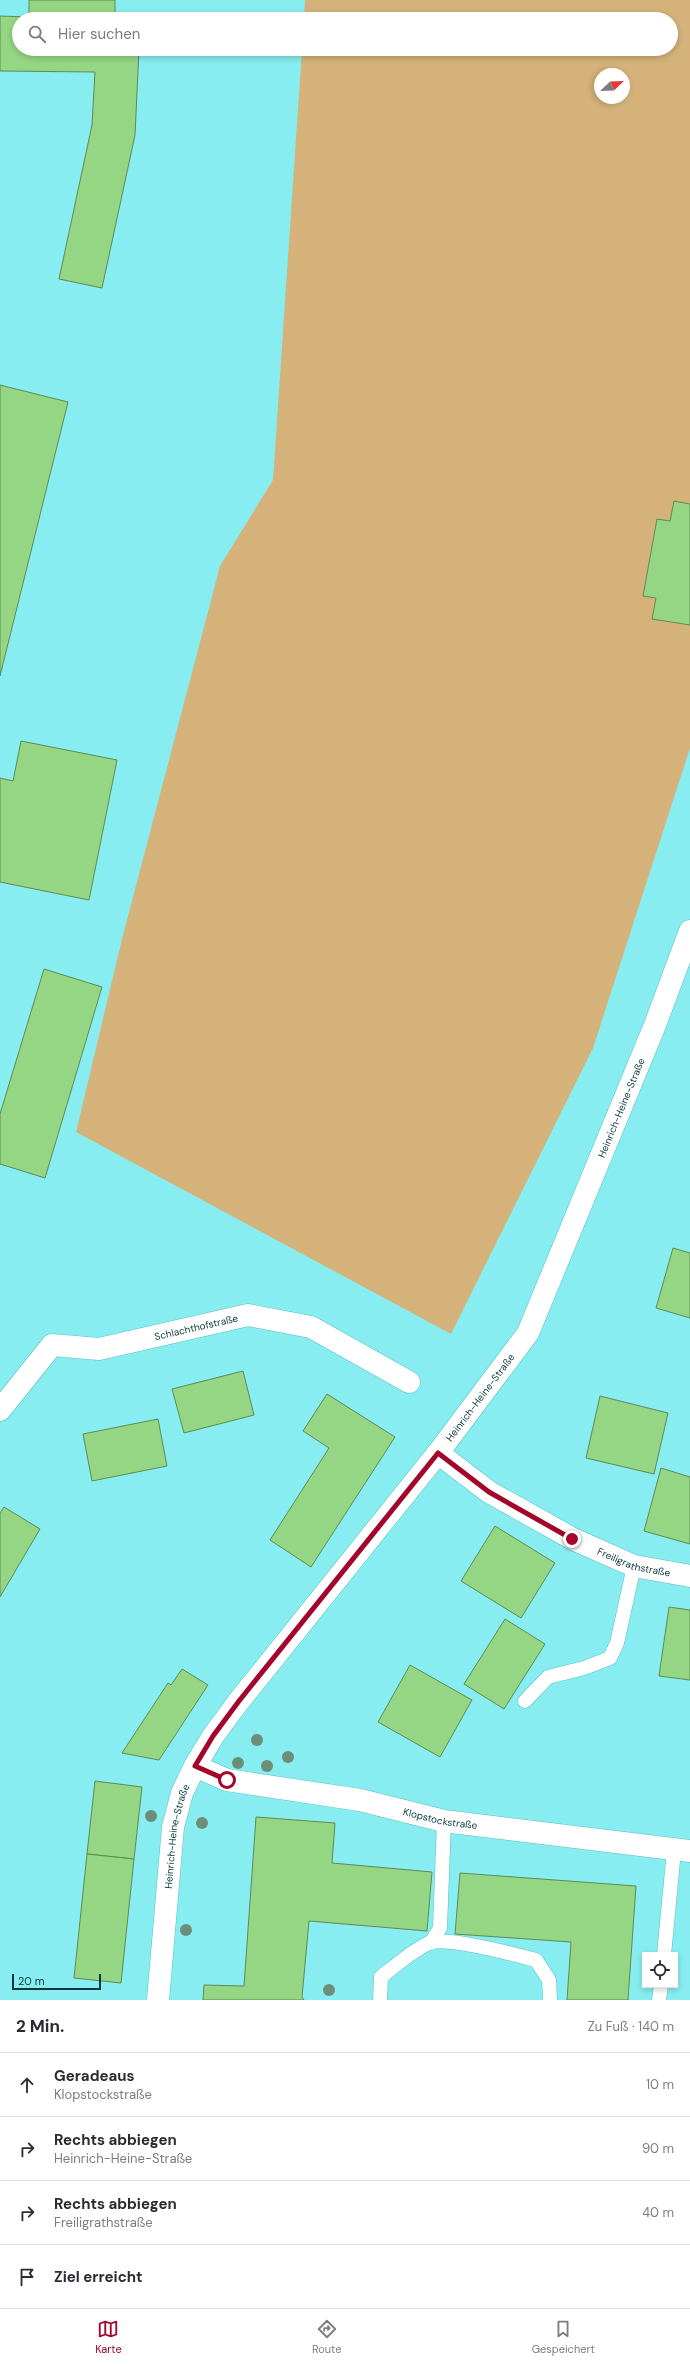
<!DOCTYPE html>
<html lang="de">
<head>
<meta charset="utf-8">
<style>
  :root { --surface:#fff; --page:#f7f7f7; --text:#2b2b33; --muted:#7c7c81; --line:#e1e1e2; --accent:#a3062a }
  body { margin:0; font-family:"DM Sans",sans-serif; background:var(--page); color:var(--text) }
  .controls { position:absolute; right:12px; bottom:12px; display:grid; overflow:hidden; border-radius:0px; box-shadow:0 2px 6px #0003 }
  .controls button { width:36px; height:36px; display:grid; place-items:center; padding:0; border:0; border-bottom:1px solid var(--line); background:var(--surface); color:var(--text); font:20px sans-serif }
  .compass { position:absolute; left:594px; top:68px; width:36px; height:36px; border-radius:50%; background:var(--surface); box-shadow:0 2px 6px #0003; rotate:67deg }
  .scale { position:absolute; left:12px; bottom:10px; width:89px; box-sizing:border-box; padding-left:4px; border:2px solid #0b393b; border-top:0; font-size:11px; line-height:14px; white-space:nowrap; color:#0b393b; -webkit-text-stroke:3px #87edf1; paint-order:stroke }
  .stop { position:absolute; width:12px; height:12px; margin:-9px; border:3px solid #a3062a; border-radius:50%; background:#fff }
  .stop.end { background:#a3062a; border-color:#fff; box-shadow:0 1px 4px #0008 }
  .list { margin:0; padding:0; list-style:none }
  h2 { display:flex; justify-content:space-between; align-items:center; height:52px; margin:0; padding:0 16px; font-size:17px }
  h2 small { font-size:13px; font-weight:400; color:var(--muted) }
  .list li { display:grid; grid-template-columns:26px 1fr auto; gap:12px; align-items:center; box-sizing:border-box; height:64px; padding:0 16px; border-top:1px solid var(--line) }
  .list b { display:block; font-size:15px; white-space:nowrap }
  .list p { margin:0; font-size:13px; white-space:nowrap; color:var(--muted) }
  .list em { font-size:13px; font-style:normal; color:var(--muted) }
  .icon { flex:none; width:22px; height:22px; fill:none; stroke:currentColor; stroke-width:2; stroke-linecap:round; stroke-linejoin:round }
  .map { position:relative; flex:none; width:690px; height:2000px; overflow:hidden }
  .search { position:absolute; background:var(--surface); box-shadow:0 2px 6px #0003; left:12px; right:12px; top:12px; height:44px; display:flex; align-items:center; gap:10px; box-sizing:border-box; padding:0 14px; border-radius:22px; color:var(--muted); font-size:15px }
  .sheet { height:308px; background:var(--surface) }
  nav { display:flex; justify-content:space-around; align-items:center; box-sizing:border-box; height:56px; border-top:1px solid var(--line); background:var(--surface); font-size:11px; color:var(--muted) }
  nav a { display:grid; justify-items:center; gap:2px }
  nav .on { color:var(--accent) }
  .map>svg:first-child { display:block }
</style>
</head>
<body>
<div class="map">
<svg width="690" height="2000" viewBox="0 0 690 2000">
  <rect width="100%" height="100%" fill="#87edf1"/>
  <path fill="#d4b27a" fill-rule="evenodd" d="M 305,0 L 690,0 L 690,748 L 593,1048 L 451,1334 L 76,1132 L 123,935 L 220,566 L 273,480 L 302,49 L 671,49 L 671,19 L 304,19 ZM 600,74 L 624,74 L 624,98 L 600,98 Z"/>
  <g fill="#94d683" stroke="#5e8a53">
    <polygon points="29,0 115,0 115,18 119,19 19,19 19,49 139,49 135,135 102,288 59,279 92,125 95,72 0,71 0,16 29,17"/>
    <polygon points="0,385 68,402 0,676"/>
    <polygon points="674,501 690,504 690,625 652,619 656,598 643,596 657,519 670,521"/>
    <polygon points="21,741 117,760 89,900 0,882 0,778 13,781"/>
    <polygon points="44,969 102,987 45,1178 0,1164 0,1114"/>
    <polygon points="673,1248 690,1253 690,1318 656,1308"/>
    <polygon points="243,1371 254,1415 184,1433 172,1389"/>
    <polygon points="327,1394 395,1437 311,1567 270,1540 329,1448 303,1431"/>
    <polygon points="600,1396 668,1413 654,1474 586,1458"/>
    <polygon points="158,1419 167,1466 92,1481 83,1434"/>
    <polygon points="661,1468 690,1477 690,1544 644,1531"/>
    <polygon points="4,1507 40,1529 0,1597 0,1513"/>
    <polygon points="495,1526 555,1563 521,1618 461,1581"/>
    <polygon points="669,1607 690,1610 690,1680 659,1676"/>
    <polygon points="505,1619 545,1644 504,1709 464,1684"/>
    <polygon points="410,1665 472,1700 440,1757 378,1722"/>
    <polygon points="182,1669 208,1685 159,1760 122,1753 168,1683 171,1685"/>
    <polygon points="95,1781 142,1787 134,1859 87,1854"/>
    <polygon points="256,1817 335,1823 332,1863 432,1872 427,1931 309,1921 302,1997 304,2000 203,2000 204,1985 244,1986"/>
    <polygon points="87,1854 134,1859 121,1983 74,1978"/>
    <polygon points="460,1873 636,1886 628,2000 567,2000 571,1942 455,1934"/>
  </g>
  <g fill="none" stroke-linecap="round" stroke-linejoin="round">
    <g stroke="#58bfc4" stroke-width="15">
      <g id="service">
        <polyline points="525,1701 548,1677 584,1668 610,1658 617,1643 634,1566"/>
        <polyline points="431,1943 440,1928 444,1821"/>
        <polyline points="664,1955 674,1850"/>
        <path d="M 380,2000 L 381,1977 C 396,1965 412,1951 429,1943 C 446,1936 516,1955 536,1960 L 549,1980 L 550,2000"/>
        <polyline points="659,2000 661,1985"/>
      </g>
    </g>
    <g stroke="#58bfc4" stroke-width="23">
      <g id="minor">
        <path id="s1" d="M 0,1410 L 52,1345 L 99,1349 L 248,1315 L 311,1327 L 409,1382"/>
        <path id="s2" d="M 438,1453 L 489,1492 L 573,1539 L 634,1566 L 690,1576"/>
        <path id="s3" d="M 195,1766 L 227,1780 L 360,1800 L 444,1821 L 690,1851"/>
        <path id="s4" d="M 158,2000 L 173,1827 L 182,1793 L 195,1766 L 213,1736 L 239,1701 L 438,1453 L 528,1333 L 655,1025 L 690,931"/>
      </g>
    </g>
    <use href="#service" stroke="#fff" stroke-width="14"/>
    <use href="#minor" stroke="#fff" stroke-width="22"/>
  </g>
  <g fill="#6c8e79">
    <circle cx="257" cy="1740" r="6"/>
    <circle cx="288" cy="1757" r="6"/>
    <circle cx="238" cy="1763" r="6"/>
    <circle cx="267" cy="1766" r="6"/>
    <circle cx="151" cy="1816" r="6"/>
    <circle cx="202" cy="1823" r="6"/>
    <circle cx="186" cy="1930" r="6"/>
    <circle cx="329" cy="1990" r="6"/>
  </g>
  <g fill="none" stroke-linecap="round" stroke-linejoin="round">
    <polyline stroke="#a3062a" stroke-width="5" points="227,1780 195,1766 213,1736 239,1701 438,1453 489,1492 572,1539"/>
  </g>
  <g text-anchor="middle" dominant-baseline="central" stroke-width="3" stroke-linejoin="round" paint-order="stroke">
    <g font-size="10" fill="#0b393b" stroke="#87edf1">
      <text stroke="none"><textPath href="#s4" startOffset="1029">Heinrich-Heine-Straße</textPath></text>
      <text stroke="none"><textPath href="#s1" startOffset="230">Schlachthofstraße</textPath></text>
      <text stroke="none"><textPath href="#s4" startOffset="705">Heinrich-Heine-Straße</textPath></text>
      <text stroke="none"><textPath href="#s2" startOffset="226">Freiligrathstraße</textPath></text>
      <text stroke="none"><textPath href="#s3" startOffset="252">Klopstockstraße</textPath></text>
      <text stroke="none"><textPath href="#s4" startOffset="165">Heinrich-Heine-Straße</textPath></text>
    </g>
  </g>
</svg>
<div class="controls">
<button><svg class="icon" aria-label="locate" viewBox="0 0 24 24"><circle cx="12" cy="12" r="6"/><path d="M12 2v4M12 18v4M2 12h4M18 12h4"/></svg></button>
</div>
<svg class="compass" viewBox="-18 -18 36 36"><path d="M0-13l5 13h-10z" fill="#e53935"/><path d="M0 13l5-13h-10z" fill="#7c7c81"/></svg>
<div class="scale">20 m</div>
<div class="stop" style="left:227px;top:1780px"></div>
<div class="stop end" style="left:572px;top:1539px"></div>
<div class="search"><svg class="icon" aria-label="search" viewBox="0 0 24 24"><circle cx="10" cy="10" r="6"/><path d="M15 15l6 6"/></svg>Hier suchen</div>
</div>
<section class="sheet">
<h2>2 Min.<small>Zu Fuß · 140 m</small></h2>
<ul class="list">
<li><svg class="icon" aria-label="ahead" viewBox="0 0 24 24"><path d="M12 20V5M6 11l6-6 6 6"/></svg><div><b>Geradeaus</b><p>Klopstockstraße</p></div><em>10 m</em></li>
<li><svg class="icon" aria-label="right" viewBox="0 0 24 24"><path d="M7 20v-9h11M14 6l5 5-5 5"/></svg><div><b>Rechts abbiegen</b><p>Heinrich-Heine-Straße</p></div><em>90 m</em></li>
<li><svg class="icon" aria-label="right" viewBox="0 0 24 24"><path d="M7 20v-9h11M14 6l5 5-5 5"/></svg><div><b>Rechts abbiegen</b><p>Freiligrathstraße</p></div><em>40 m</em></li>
<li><svg class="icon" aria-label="arrive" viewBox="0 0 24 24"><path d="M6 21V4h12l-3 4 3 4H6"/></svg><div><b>Ziel erreicht</b></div></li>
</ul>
</section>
<nav>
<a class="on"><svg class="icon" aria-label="map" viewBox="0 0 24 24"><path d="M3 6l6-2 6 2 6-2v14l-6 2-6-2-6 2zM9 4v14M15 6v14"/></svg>Karte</a>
<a><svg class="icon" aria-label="directions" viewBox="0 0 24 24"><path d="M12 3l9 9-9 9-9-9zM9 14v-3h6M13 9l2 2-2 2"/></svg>Route</a>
<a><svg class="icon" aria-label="saved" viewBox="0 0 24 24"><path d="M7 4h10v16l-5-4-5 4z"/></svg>Gespeichert</a>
</nav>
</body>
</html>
